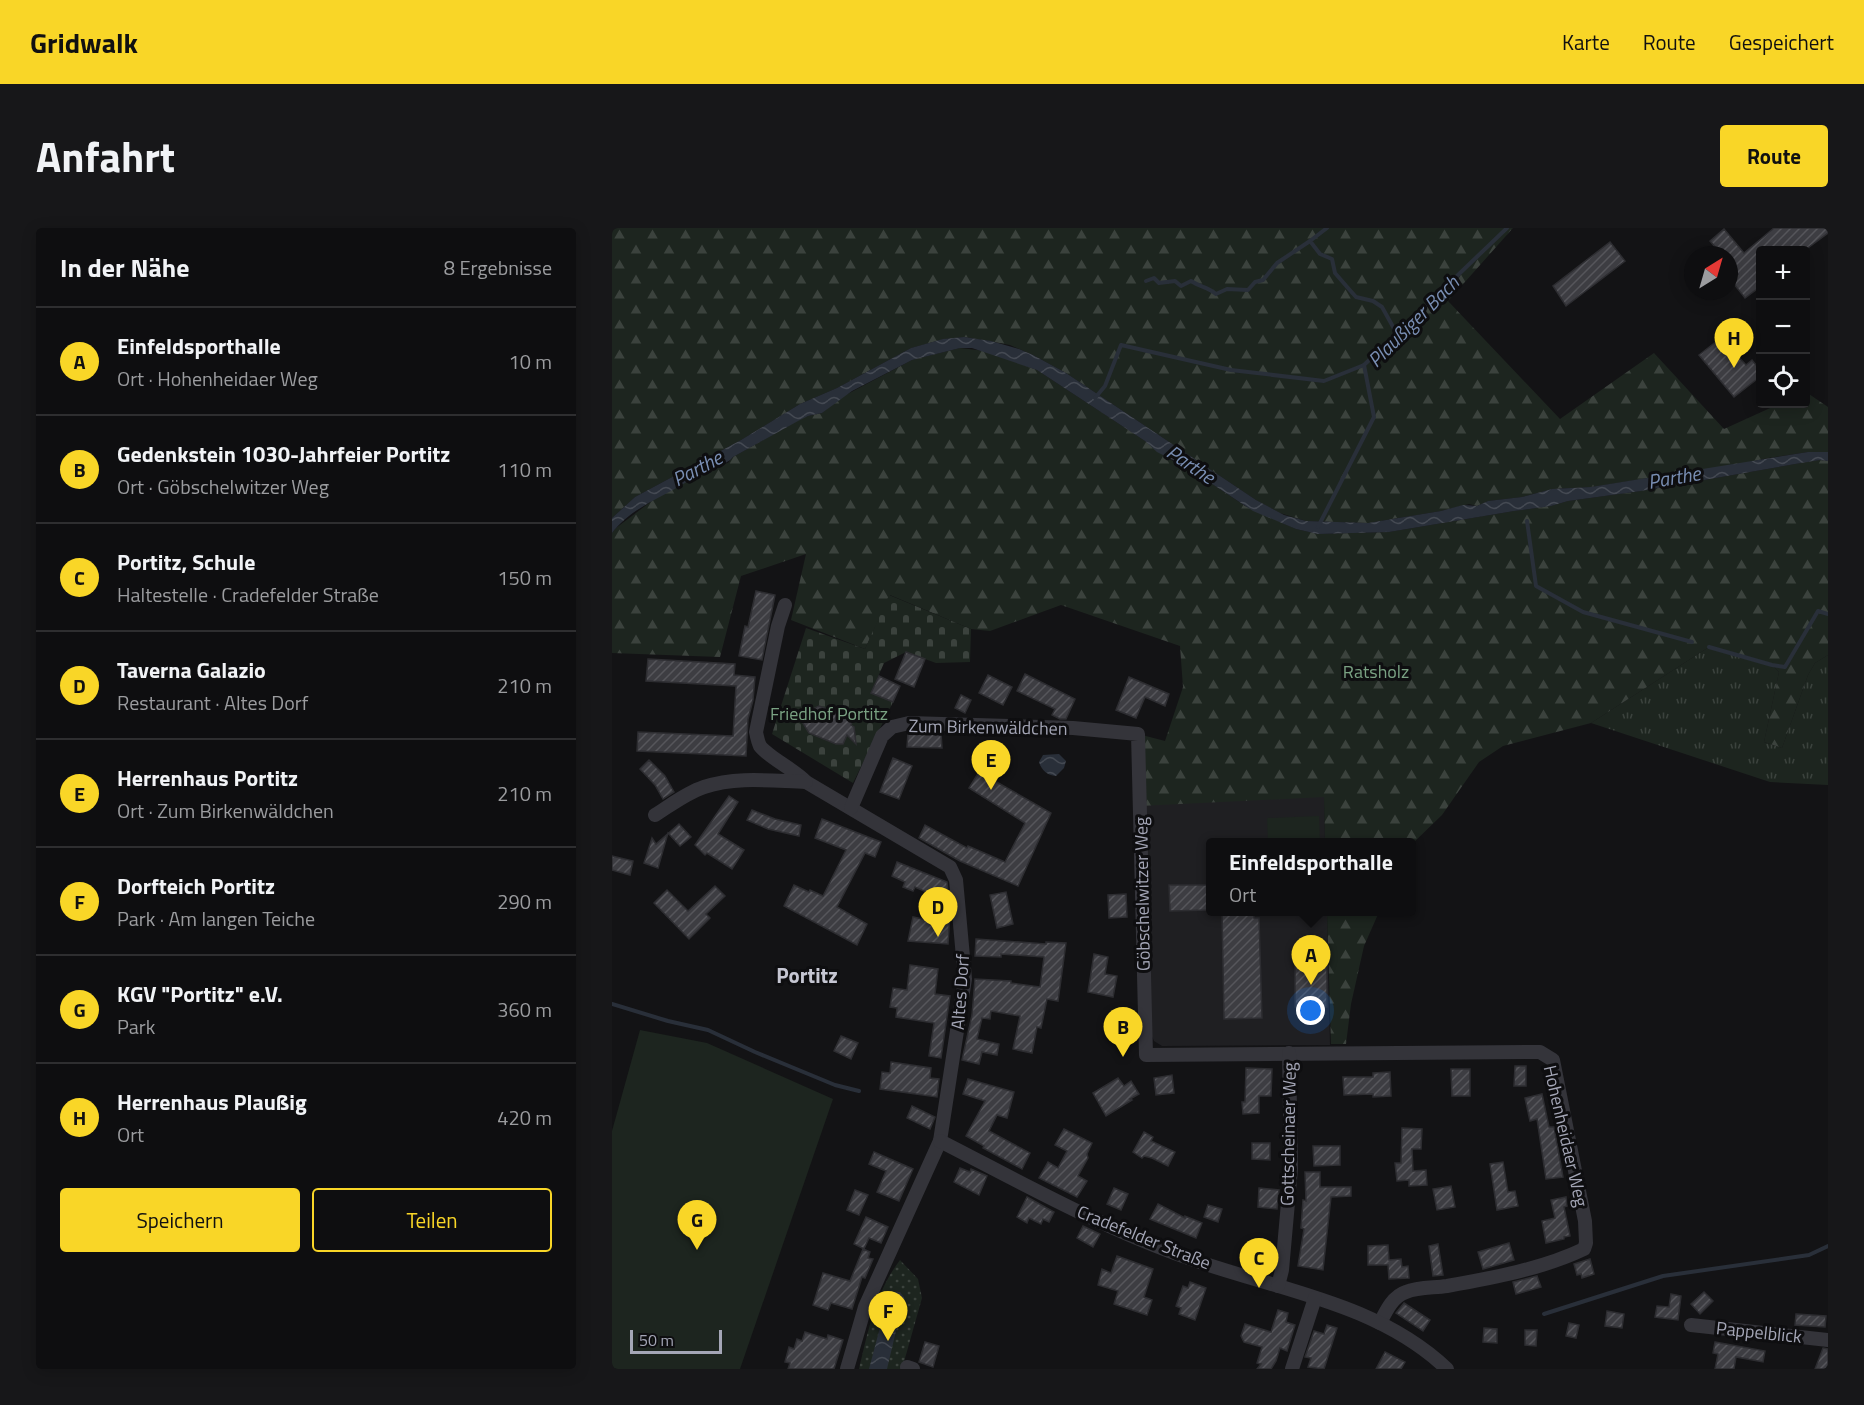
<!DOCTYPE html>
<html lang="de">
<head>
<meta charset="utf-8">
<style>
  :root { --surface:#0e0e10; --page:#171719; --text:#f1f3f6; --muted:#9b9c9f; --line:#2e2e30; --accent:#f9d627 }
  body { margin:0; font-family:"Titillium Web",sans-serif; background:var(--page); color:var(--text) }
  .controls { position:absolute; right:18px; top:18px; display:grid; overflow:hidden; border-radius:6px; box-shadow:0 3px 15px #0003 }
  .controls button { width:54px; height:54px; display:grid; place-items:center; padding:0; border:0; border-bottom:2px solid var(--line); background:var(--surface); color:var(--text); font:30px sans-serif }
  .compass { position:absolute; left:1072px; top:18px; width:54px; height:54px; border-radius:50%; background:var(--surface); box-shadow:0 3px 15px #0003; rotate:37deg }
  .scale { position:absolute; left:18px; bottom:15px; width:92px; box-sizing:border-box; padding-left:6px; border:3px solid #a4a6b6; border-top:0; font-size:16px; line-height:21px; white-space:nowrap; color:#a4a6b6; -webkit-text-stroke:4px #0e0e10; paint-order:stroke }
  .you { position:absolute; left:699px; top:783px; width:21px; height:21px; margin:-15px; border:4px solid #fff; border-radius:50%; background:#1a73e8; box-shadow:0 0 0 9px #1a73e833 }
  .badge { display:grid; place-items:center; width:39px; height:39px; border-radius:50%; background:var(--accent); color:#111; font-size:20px; font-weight:700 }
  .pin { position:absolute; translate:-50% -50px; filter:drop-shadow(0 2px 3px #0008) }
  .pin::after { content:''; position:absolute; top:32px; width:21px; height:18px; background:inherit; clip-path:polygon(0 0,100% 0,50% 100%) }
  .popup { position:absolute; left:594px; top:610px; width:210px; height:78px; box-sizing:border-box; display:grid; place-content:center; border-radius:6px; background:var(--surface); filter:drop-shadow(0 2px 4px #0005); font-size:20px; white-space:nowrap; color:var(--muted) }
  .popup b { font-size:22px; color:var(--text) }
  .popup::after { content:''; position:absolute; left:50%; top:100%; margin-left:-12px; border:12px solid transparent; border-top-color:var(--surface) }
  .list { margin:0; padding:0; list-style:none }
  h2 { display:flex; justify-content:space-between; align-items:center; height:78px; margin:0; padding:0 24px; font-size:26px }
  h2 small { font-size:20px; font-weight:400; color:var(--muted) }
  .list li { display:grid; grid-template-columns:39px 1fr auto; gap:18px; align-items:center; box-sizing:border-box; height:108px; padding:0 24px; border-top:2px solid var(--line) }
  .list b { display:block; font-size:22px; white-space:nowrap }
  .list p { margin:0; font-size:20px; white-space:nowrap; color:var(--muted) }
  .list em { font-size:20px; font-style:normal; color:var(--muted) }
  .actions { display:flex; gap:12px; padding:18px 24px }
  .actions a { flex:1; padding:14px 0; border:2px solid var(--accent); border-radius:6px; text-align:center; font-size:21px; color:var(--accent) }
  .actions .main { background:var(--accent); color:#111 }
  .icon { flex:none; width:33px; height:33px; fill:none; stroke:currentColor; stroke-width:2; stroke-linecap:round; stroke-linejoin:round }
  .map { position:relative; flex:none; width:1216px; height:1141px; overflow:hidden; border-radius:6px }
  header { display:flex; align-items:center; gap:36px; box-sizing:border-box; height:84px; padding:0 30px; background:var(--accent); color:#111 }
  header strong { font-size:28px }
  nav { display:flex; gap:33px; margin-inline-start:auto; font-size:21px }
  .intro { display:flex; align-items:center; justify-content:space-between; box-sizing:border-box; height:144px; padding:0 36px }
  h1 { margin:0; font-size:42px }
  .button { padding:15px 27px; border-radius:6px; background:var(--accent); color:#111; font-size:21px; font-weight:700 }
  main { display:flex; gap:36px; padding:0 36px }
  aside { flex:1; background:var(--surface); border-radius:6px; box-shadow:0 3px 15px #0003 }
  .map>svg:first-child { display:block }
</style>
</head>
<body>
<header>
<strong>Gridwalk</strong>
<nav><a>Karte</a><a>Route</a><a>Gespeichert</a></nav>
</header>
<div class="intro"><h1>Anfahrt</h1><a class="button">Route</a></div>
<main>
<aside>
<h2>In der Nähe<small>8 Ergebnisse</small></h2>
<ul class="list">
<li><span class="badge">A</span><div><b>Einfeldsporthalle</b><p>Ort · Hohenheidaer Weg</p></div><em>10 m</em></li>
<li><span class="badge">B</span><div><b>Gedenkstein 1030-Jahrfeier Portitz</b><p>Ort · Göbschelwitzer Weg</p></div><em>110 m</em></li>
<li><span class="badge">C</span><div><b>Portitz, Schule</b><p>Haltestelle · Cradefelder Straße</p></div><em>150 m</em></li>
<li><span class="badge">D</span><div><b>Taverna Galazio</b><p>Restaurant · Altes Dorf</p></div><em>210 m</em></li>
<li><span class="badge">E</span><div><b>Herrenhaus Portitz</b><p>Ort · Zum Birkenwäldchen</p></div><em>210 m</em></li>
<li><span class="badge">F</span><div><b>Dorfteich Portitz</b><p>Park · Am langen Teiche</p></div><em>290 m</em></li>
<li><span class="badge">G</span><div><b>KGV &quot;Portitz&quot; e.V.</b><p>Park</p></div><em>360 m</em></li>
<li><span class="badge">H</span><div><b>Herrenhaus Plaußig</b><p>Ort</p></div><em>420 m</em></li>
</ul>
<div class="actions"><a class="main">Speichern</a><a>Teilen</a></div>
</aside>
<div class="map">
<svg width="1216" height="1141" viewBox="0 0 1216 1141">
  <defs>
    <pattern id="grass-tufts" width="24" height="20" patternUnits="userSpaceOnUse" patternTransform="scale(1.5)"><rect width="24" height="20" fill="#1d251f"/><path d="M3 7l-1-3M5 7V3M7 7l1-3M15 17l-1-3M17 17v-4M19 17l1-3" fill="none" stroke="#3b423d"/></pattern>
    <pattern id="forest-firs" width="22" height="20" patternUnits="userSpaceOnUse" patternTransform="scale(1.5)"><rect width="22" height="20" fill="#1d251f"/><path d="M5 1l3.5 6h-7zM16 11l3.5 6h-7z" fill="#3b423d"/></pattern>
    <pattern id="cemetery-stones" width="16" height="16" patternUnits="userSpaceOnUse" patternTransform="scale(1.5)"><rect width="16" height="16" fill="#1d251f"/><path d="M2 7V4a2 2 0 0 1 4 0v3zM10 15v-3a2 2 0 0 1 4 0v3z" fill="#3b423d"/></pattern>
    <pattern id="park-dots" width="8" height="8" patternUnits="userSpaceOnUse" patternTransform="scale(1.5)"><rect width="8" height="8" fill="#1d251f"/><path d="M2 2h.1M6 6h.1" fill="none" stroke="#3b423d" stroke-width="1.8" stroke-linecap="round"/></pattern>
    <pattern id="water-waves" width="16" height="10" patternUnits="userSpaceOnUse" patternTransform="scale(1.5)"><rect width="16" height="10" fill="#292f39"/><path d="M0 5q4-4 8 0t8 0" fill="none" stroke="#454a53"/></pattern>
    <pattern id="building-hatch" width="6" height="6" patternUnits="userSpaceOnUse" patternTransform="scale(1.5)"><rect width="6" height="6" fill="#3d3d42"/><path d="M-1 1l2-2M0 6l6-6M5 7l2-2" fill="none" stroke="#56565b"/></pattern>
  </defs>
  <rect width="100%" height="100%" fill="#131315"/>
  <polygon fill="#1f1f22" points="531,512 712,558 713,614 598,614 598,684 715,684 718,817 550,818 542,813 539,806"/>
  <polygon fill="url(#grass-tufts)" points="1097,419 1160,437 1167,444 1152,514 1170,520 1196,447 1203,435 1216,427 1216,557 1158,554 979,495"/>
  <g fill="url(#forest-firs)">
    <polygon points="0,0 901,0 836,73 948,191 1042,125 1112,201 1167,176 1194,176 1194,164 1216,179 1216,224 1196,224 1156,230 1128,236 979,259 940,261 910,269 876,273 865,278 857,276 829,283 756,295 694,293 668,285 644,272 454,145 421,127 398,117 372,112 352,109 332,111 299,120 225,160 188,176 129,212 23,269 0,290"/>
    <polygon points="348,120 373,123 425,142 533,213 552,228 596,253 633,278 684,301 706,306 777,304 902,283 939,278 956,273 1029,263 1183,236 1208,232 1216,233 1216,427 1203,435 1196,447 1170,520 1152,514 1167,444 1160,437 1097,419 979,495 891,518 867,534 830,587 800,616 713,614 712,569 528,578 526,506 553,513 571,459 568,418 449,377 378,403 359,401 278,367 253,421 179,392 194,326 129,348 108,429 0,425 0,305 4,300 49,266 73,254 92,241 116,235 121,229 192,189 210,185 230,169 300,132"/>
    <polygon points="715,684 767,684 752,718 739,776 734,816 719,816"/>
  </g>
  <polygon fill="url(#cemetery-stones)" points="277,367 359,401 358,434 324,435 294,424 272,435 259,465 281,474 241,555 160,506 194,400 253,421"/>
  <path fill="url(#park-dots)" d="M 288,1032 L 306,1051 L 310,1070 L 290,1141 L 247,1141 C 256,1103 264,1063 288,1032 Z"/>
  <g fill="#1d251f">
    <polygon points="707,588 708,614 656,614 655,590"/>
    <polygon points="28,802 95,815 221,871 128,1141 0,1141 0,903"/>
  </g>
  <g fill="url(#water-waves)">
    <path d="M 352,109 L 379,113 L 407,121 L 421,127 L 454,145 L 644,272 L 672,287 L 694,293 L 756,295 L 829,283 L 851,277 L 865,278 L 876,273 L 910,269 L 940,261 L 979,259 L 1196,224 L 1216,224 L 1216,233 L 1208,232 L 1183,236 L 1029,263 L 956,273 L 939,278 L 902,283 L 777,304 L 706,306 L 684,301 L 641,283 L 576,240 L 545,224 L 533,213 L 425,142 L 360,120 L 348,120 L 300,132 L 240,163 L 210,185 L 196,188 L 186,193 L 121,229 C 114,238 102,237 92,241 C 85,245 79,251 73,255 C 48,270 18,281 0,305 L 0,290 L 23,269 L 129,212 L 188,176 L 225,160 L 299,120 L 331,111 Z"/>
    <path d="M 447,526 L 454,533 L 452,540 L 444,548 C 435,547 430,543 427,534 L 431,527 Z"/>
    <polygon points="280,1064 288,1064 292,1069 275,1141 257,1141 275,1073"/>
  </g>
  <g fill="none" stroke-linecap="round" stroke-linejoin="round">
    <g stroke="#292f39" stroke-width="4">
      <polyline points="715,0 698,13 708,26 720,31 723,45 736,60 744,69 761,73 770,79 785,106"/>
      <path d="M 534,53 L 542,50 L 547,55 L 563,53 L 569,58 L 579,53 C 588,59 596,59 604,66 L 615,61 L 636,62 L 643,54 L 651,52 L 665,35 L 698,13"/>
      <polyline points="483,170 493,158 509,117 619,142 712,153 752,137"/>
      <polyline points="915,293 924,358 971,384 1080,414"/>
      <polyline points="706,299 762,189 752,137 895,0"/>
      <polyline points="1097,419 1160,437 1173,439 1206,383 1216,386"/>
      <polyline points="0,776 56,793 96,802 143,824 223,857 247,863"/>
      <polyline points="932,1086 1051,1048 1197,1027 1216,1018"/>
    </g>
  </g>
  <g fill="url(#building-hatch)" stroke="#2d2d31" stroke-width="1.5">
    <polygon points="1162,0 1216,0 1216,5 1193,22 1149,22 1149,58 1133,70 1118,51 1126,46 1117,35 1117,27 1110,27 1098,13 1112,1 1132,25"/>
    <polygon points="998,14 1013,33 954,78 941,58"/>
    <polygon points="1114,106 1126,120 1122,124 1134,137 1140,132 1149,143 1149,148 1122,169 1087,127"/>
    <polygon points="144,363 163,367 150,432 127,428 133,398 136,399"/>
    <polygon points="294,424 313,431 302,459 283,451"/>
    <polygon points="36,431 123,436 122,447 143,449 141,472 136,491 134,528 25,523 26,504 121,508 124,458 34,453"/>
    <polygon points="413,446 463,471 454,491 448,491 440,487 443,481 405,463"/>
    <polygon points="376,447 400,459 391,477 367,465"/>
    <polygon points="267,448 288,458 281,474 259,465"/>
    <polygon points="517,449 557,466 553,478 533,469 524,490 504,482"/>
    <polygon points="349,467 359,472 353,485 343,480"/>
    <polygon points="207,478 236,489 240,494 239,497 242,499 244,516 235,507 231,516 224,516 197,505 189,492 193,480 201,481"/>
    <polygon points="296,505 329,505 330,520 295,519"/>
    <polygon points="281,530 300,538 287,571 268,564"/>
    <polygon points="37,532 53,548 62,564 51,571 43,557 28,541"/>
    <polygon points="367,544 439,585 406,658 348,633 307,610 313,597 355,620 356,618 393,634 413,595 357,560"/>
    <polygon points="117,568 126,574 106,606 132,622 120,641 95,625 93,627 83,617"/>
    <polygon points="140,582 163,591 189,597 187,608 156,601 135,592"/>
    <polygon points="210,591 269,614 263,629 253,625 225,679 255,696 245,717 172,678 182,657 197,664 198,662 211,668 234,622 203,610"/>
    <polygon points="67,596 79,609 68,618 56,605 46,640 32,635 40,610 44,616"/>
    <polygon points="0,628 21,633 18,647 0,642"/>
    <polygon points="285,634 335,654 338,686 336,716 296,713 301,689 320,693 321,667 303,659 301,663 291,659 293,654 280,648"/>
    <polygon points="557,657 598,657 598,682 558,683"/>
    <polygon points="103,658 113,668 94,686 98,690 77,711 42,675 55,662 76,683"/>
    <polygon points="394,664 401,696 385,700 378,667"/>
    <polygon points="514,666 515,689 497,690 496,667"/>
    <polygon points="610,684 642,684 642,690 647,690 650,790 612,791"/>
    <polygon points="364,711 434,716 434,714 454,715 446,773 435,771 429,800 425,799 420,825 401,821 408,788 379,783 378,791 370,790 365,811 387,816 385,827 370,824 367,836 350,832 360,787 363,751 399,753 399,755 428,759 432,729 389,726 389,729 363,728"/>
    <polygon points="482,726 496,729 493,746 505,748 501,769 476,764"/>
    <rect x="683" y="734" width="32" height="45"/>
    <polygon points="298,737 326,741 323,766 338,768 329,830 317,828 322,795 284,789 285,780 278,779 281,760 295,762"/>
    <polygon points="229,808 246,815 239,831 222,823"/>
    <polygon points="279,834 319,840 318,850 327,851 325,869 268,861 270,844 278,845"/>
    <polygon points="903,838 914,838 914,858 902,858"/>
    <polygon points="634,840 660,841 659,868 647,868 647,885 631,886 630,874 633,874"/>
    <polygon points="839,841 858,841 858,868 840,868"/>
    <polygon points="778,844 779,868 761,869 761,866 732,867 731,849 761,849 761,845"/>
    <polygon points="560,847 562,865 544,867 542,850"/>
    <polygon points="506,850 512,858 519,853 527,866 518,871 520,872 494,888 481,865"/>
    <polygon points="356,851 402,864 395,890 385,887 377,903 418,925 410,941 371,920 372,918 354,908 373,873 351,866"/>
    <polygon points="930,866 937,899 942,899 951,949 934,951 925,891 918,893 913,870"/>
    <polygon points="300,878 323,889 318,901 295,890"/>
    <polygon points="790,900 810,901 809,921 800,921 801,943 814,942 815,957 797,958 797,952 785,953 783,935 789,935"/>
    <polygon points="452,901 480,915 475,926 476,930 466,948 475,953 465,969 427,950 436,934 446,940 455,923 443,917"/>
    <polygon points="532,904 541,909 539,913 563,924 556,938 540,930 532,928 530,930 521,924"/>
    <polygon points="640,915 658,915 658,932 640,931"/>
    <polygon points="701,918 728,918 728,937 702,938"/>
    <polygon points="262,924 301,941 287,973 265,964 274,943 257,936"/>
    <polygon points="891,934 896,964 903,963 906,978 885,982 878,936"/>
    <polygon points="348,940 358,944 359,941 375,948 367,967 342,954"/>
    <polygon points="693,944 708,944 708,959 739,959 739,968 719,969 711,1042 686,1038 692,1001 689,1000 691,972 694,973"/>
    <polygon points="839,958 843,979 825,982 821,961"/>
    <polygon points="502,960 516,966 509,982 495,976"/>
    <polygon points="647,960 667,962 665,981 646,979"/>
    <polygon points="243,962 256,967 247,987 235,982"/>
    <polygon points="415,969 442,984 437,994 431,991 429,996 417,990 415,995 405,989"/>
    <polygon points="954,969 955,978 952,979 958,1008 952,1009 952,1011 934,1015 930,993 943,990 939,972"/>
    <polygon points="546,976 573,990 573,988 590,995 584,1010 538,991"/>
    <polygon points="596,977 610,981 606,994 592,989"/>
    <polygon points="254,989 276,999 269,1015 257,1010 252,1021 242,1016"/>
    <polygon points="471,998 488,1006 481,1019 465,1010"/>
    <polygon points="897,1015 902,1032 871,1041 866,1024"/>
    <polygon points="826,1016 831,1047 821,1048 817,1018"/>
    <polygon points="776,1017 777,1032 789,1031 790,1039 796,1038 797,1050 777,1051 776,1037 756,1037 756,1018"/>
    <polygon points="251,1021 258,1024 256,1030 261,1031 253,1050 250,1049 240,1081 219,1075 216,1082 201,1077 211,1045 238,1053"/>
    <polygon points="505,1028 541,1041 532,1069 540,1072 535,1087 502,1076 506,1063 486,1057 490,1041 499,1045"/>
    <polygon points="978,1031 982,1046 970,1050 969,1046 965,1047 962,1036"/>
    <polygon points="925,1048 929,1059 904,1066 901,1054"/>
    <polygon points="578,1054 594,1060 583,1092 567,1086 569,1080 564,1078 571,1058 576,1060"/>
    <polygon points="1092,1064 1101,1073 1088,1086 1079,1076"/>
    <polygon points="1059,1066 1069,1068 1066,1092 1043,1089 1045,1078 1057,1079"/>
    <polygon points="792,1075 818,1092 811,1103 784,1085"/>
    <polygon points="666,1082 676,1085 674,1094 683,1097 675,1123 668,1120 664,1133 659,1141 645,1141 649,1136 645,1135 650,1119 632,1114 629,1108 633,1096 659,1104"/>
    <polygon points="995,1083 1012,1086 1010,1100 993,1098"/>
    <polygon points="1184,1086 1214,1088 1213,1099 1183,1097"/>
    <polygon points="957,1095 967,1097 964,1110 954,1108"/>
    <polygon points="715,1097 725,1100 712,1141 696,1139 699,1130 693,1129 702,1103 712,1106"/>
    <polygon points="872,1100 885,1101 885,1115 871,1114"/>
    <polygon points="913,1102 925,1102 924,1118 913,1117"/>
    <polygon points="193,1104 215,1111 216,1107 231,1112 222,1141 176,1141 178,1135 173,1134 177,1119 182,1121 185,1111 190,1113"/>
    <polygon points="313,1114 327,1118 321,1139 307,1134"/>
    <polygon points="1103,1114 1153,1123 1151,1134 1124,1129 1122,1141 1103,1141 1106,1126 1101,1125"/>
    <polygon points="1211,1120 1216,1121 1216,1141 1203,1141"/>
    <polygon points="773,1124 793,1134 789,1141 764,1141"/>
  </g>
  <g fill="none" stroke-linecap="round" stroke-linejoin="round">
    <g stroke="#34343a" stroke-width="14">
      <path d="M 173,377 L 166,398 L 144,504 C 145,509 146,514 148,518 C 157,530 182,541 194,554 L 338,639 L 344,652 L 353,751 L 328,913 L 253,1079 L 235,1141"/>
      <path d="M 239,580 L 270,508 L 280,499 L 297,495 L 461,500 L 526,506 L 534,827 L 928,824 L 941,832 L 973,993 L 974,1015 L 972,1021 C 930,1041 880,1050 835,1058 C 822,1060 806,1059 794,1064 C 781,1068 774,1083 768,1095"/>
      <path d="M 43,587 C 59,577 74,565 92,559 C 125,548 160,553 194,554"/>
      <path d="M 328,913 C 410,955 492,1001 579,1031 C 666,1062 766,1075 835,1141"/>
      <polyline points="666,1058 670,1042 679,941 677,825"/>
      <polyline points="1079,1097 1216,1112"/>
      <polyline points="295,1139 301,1141"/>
      <polyline points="680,1141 703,1070"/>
    </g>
  </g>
  <g text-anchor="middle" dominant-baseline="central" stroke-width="6" stroke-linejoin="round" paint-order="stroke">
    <g font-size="18" fill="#7aa283" stroke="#0e0e10">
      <text x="764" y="443">Ratsholz</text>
      <text x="217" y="485">Friedhof Portitz</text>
    </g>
    <g font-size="18" fill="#a4a6b6" stroke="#0e0e10">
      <text transform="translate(376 499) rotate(1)">Zum Birkenwäldchen</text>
      <text transform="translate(530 666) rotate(-91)">Göbschelwitzer Weg</text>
      <text transform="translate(348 764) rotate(-86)">Altes Dorf</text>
      <text transform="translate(676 906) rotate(-89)">Gottscheinaer Weg</text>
      <text transform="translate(954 908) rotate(77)">Hohenheidaer Weg</text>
      <text transform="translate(532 1009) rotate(22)">Cradefelder Straße</text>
      <text transform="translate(1147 1104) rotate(6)">Pappelblick</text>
    </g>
    <g font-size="20" font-style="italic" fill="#798eb3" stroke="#0e0e10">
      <text transform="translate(801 93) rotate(-45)">Plaußiger Bach</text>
      <text transform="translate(579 236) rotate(34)">Parthe</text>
      <text transform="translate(85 240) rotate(-28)">Parthe</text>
      <text transform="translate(1062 249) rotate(-10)">Parthe</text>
    </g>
    <g font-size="21" font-weight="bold" fill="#c5c6d2" stroke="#0e0e10">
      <text x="195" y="747">Portitz</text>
    </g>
  </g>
</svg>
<div class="controls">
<button>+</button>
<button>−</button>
<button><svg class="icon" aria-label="locate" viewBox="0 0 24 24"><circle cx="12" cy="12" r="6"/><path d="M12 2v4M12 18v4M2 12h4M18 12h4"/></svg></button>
</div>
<svg class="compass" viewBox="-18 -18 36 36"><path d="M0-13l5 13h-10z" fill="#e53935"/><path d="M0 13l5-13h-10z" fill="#9b9c9f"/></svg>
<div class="scale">50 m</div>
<div class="you"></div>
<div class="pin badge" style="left:699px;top:757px">A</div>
<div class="popup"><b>Einfeldsporthalle</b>Ort</div>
<div class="pin badge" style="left:511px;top:829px">B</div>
<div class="pin badge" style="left:647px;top:1060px">C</div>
<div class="pin badge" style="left:326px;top:709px">D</div>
<div class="pin badge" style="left:379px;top:562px">E</div>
<div class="pin badge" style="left:276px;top:1113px">F</div>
<div class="pin badge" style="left:85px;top:1022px">G</div>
<div class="pin badge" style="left:1122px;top:140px">H</div>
</div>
</main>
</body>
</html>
